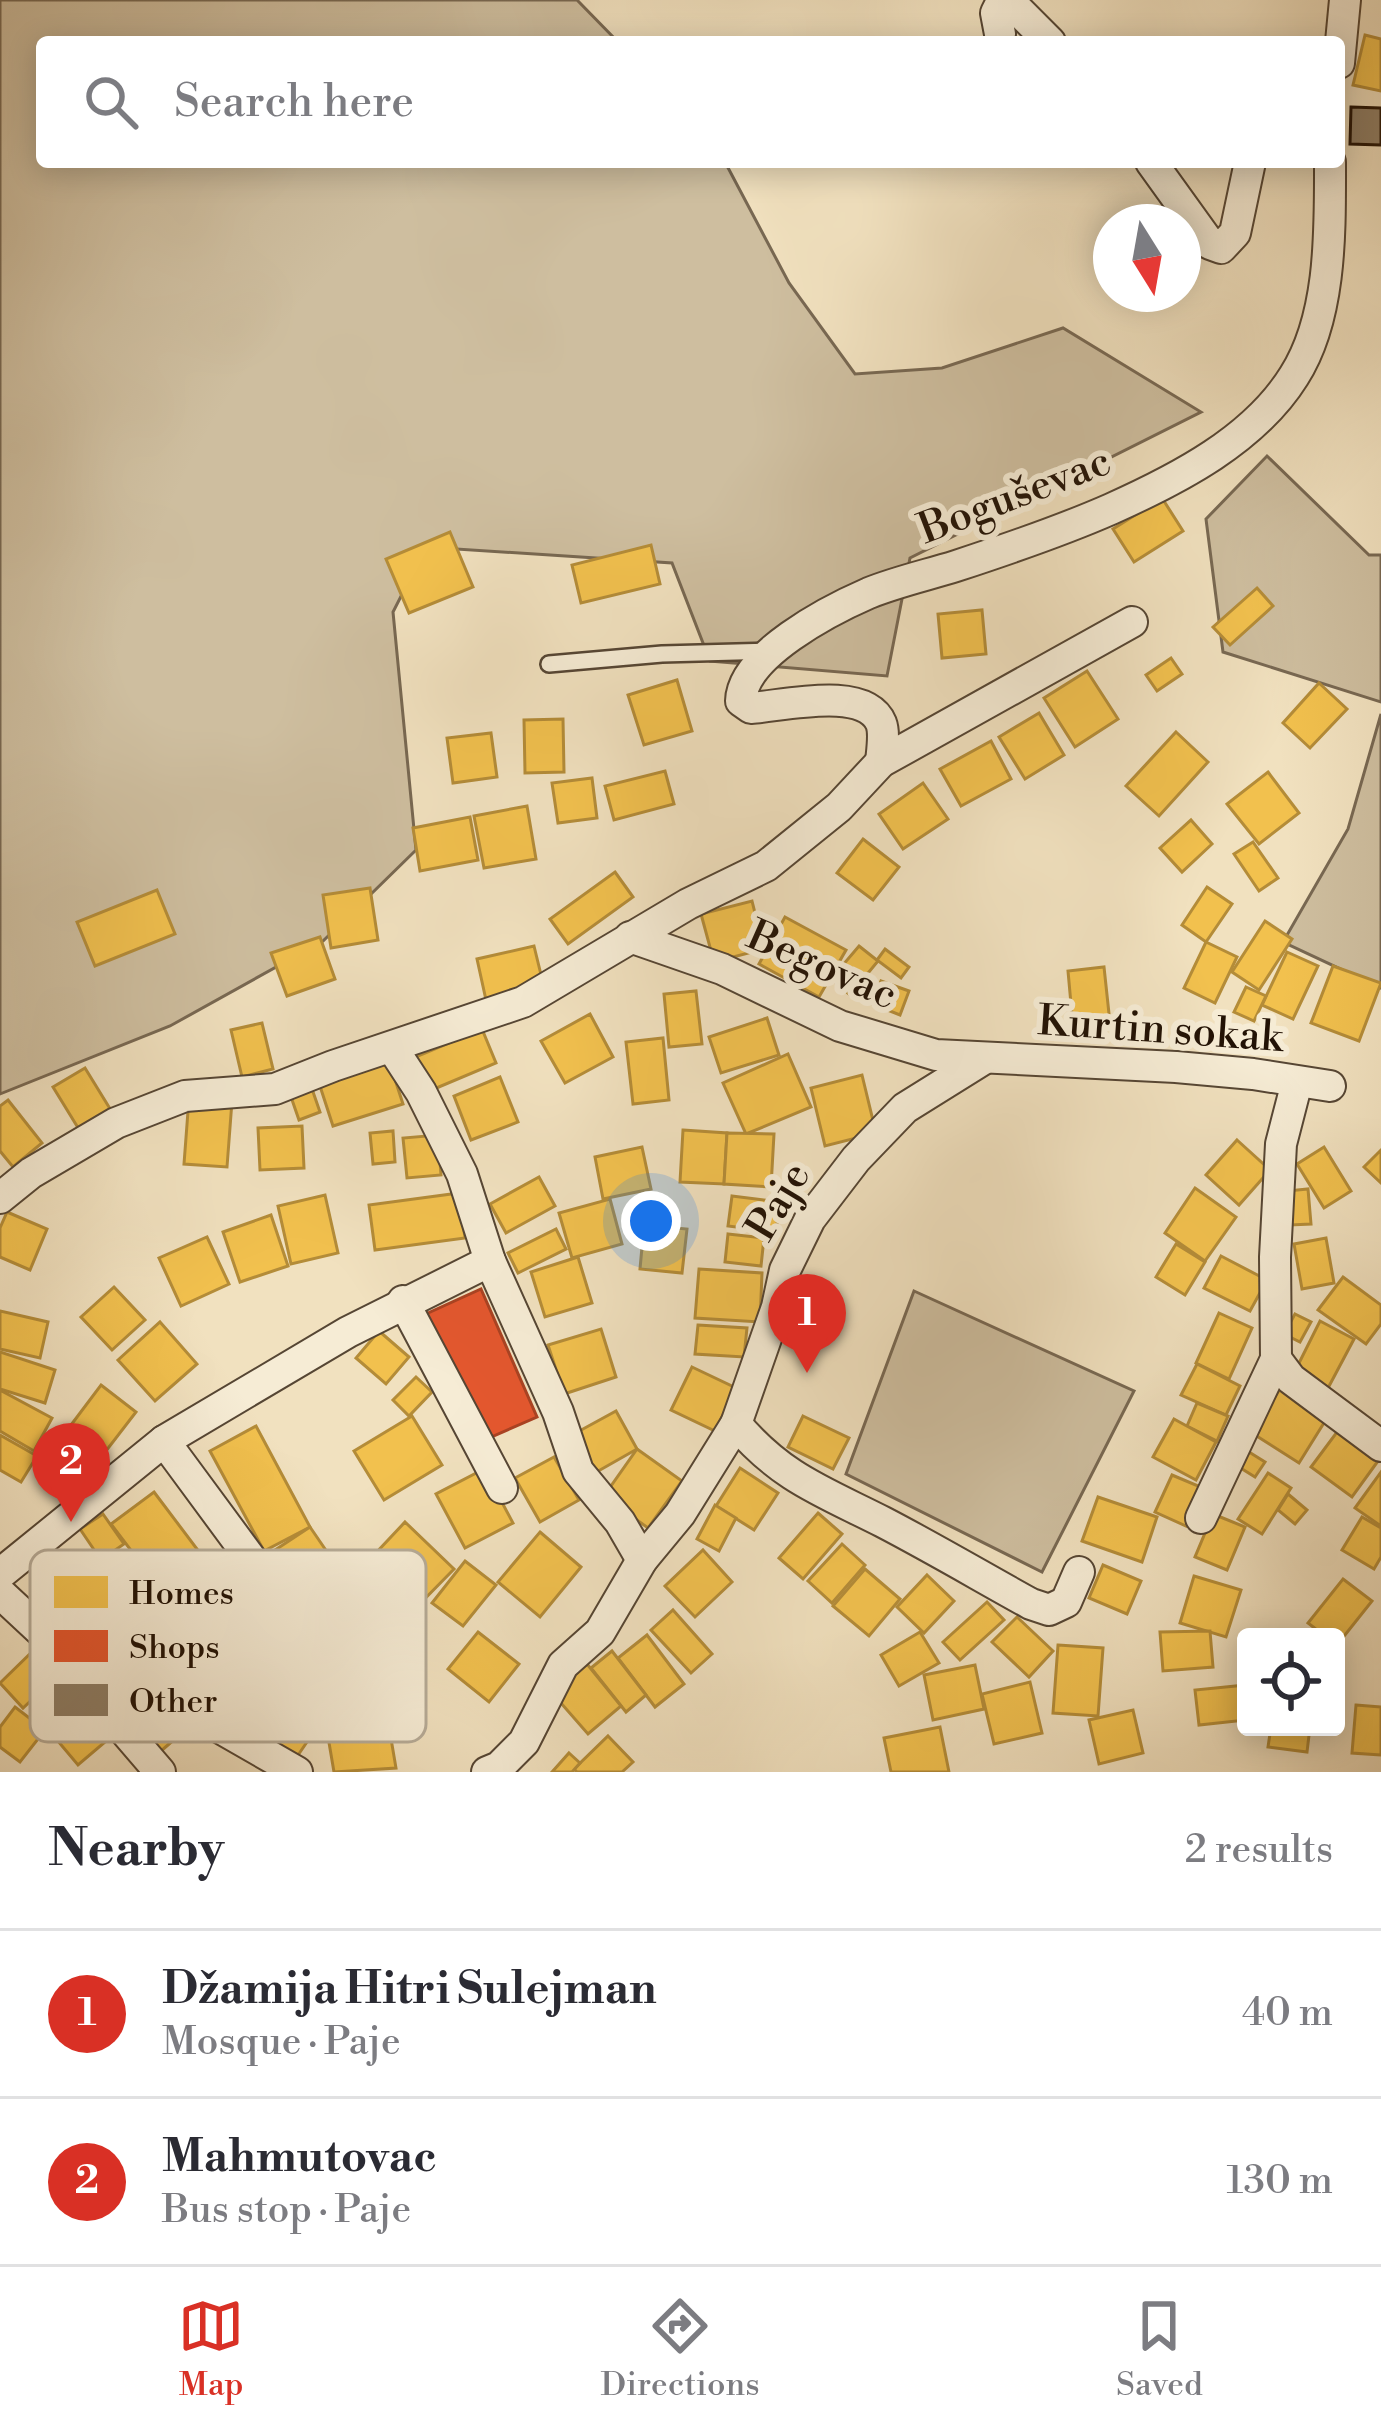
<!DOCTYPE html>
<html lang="en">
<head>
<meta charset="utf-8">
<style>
  :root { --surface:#fff; --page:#f7f7f7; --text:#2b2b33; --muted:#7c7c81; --line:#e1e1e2; --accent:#d93025 }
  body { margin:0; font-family:"Libre Bodoni",serif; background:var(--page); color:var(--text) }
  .controls { position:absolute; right:36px; bottom:36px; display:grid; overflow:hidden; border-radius:12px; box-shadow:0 6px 30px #0003 }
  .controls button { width:108px; height:108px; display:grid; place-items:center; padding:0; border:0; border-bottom:3px solid var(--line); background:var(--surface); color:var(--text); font:60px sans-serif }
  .compass { position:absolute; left:1093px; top:204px; width:108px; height:108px; border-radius:50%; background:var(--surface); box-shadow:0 6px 30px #0003; rotate:169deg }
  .you { position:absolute; left:651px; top:1221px; width:42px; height:42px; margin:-30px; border:9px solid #fff; border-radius:50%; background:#1a73e8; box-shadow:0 0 0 18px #1a73e833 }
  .badge { display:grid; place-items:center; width:78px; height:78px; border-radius:50%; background:var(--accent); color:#fff; font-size:39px; font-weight:700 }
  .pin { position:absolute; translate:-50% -99px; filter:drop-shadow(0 3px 6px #0008) }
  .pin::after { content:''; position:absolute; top:63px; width:42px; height:36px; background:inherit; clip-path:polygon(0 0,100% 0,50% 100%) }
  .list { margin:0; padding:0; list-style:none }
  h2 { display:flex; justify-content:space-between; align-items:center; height:156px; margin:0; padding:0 48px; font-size:51px }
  h2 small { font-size:39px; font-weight:400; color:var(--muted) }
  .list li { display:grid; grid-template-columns:78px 1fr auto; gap:36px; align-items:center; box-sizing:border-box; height:168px; padding:0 48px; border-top:3px solid var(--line) }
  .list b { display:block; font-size:45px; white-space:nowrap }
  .list p { margin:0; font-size:39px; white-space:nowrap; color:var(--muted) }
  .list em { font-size:39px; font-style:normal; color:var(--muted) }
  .icon { flex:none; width:66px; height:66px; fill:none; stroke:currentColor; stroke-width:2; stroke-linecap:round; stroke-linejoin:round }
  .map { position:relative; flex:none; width:1381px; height:1772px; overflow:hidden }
  .search { position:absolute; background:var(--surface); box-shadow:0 6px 30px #0003; left:36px; right:36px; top:36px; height:132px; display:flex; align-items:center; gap:30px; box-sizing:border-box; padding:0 42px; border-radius:12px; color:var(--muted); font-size:45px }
  .sheet { height:492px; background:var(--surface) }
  nav { display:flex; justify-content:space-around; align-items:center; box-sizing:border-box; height:168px; border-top:3px solid var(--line); background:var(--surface); font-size:33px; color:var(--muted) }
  nav a { display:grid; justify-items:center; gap:6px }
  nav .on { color:var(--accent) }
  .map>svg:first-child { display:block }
</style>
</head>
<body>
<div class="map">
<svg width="1381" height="1772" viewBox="0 0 1381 1772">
  <rect width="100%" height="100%" fill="#f1e1bf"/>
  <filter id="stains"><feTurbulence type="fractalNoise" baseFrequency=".00167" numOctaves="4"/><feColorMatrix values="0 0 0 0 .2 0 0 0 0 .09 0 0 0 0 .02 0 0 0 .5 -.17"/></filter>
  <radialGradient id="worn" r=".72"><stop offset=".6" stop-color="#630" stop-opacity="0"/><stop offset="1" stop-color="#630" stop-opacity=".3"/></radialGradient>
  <g fill="#cebe9f" stroke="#786852" stroke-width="3">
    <polygon points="0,0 577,0 618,42 42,42 42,162 725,162 789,283 855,374 942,368 1063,328 1201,412 910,558 887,676 710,661 672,563 426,547 393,612 416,850 323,941 170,1026 0,1094"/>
    <polygon points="1267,456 1369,555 1381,555 1381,702 1223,652 1206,519"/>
    <polygon points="1381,714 1381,988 1283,942 1348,829"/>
    <polygon points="914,1291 1134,1391 1042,1572 846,1474"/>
  </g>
  <g fill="#f2c14e" stroke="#b48c38" stroke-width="3">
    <polygon points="1365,35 1381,39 1381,91 1353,85"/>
    <polygon points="1162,498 1183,531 1134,562 1113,529"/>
    <polygon points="450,532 473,587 409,613 386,559"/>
    <polygon points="651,545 660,584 581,603 572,565"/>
    <polygon points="1257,588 1273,606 1230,645 1213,627"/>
    <polygon points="982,610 986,654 942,658 938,614"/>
    <polygon points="1171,658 1182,674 1157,691 1146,675"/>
    <polygon points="1087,671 1118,719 1075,747 1044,698"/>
    <polygon points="677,680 692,731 644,745 628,695"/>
    <polygon points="1319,683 1347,709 1310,748 1283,723"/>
    <polygon points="1039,713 1064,755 1025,779 999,737"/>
    <polygon points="563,719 564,772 525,773 524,720"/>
    <polygon points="1176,732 1208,762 1159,816 1126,786"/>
    <polygon points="491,733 497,777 453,783 447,738"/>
    <polygon points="991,741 1011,779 961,806 940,769"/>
    <polygon points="665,771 674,804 614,820 605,786"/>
    <polygon points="1268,772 1299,813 1259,844 1227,804"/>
    <polygon points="592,778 597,818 558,823 552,783"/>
    <polygon points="923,783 948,819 903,849 879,814"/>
    <polygon points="527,806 536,859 484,868 474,816"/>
    <polygon points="470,817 478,860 420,871 413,828"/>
    <polygon points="1191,820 1212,844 1182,872 1160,848"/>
    <polygon points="863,839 899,867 873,900 837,873"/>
    <polygon points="1253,842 1278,878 1259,891 1234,854"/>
    <polygon points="615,872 633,897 568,944 550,919"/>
    <polygon points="1207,887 1232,904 1206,942 1182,925"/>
    <polygon points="370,888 378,940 331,948 323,895"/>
    <polygon points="157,890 175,934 95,966 77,922"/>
    <polygon points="752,901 764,949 714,962 701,914"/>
    <polygon points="785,917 846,950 819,997 759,964"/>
    <polygon points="1265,921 1292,939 1259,990 1232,972"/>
    <polygon points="320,937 335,979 287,996 271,953"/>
    <polygon points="1206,942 1237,957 1215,1003 1184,988"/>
    <polygon points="534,946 544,987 486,1000 477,959"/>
    <polygon points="859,946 878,961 850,995 831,979"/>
    <polygon points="885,949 909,967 901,978 877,960"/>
    <polygon points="1287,952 1318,966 1293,1019 1262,1005"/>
    <polygon points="1333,966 1381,983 1359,1041 1311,1023"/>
    <polygon points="1104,967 1110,1023 1073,1026 1068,971"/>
    <polygon points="881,981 909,991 900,1015 872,1004"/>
    <polygon points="1246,987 1266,996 1254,1021 1234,1012"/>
    <polygon points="696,991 702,1044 669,1047 664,994"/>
    <polygon points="590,1014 613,1057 565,1083 541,1041"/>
    <polygon points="767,1018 779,1055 721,1073 709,1037"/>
    <polygon points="262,1023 273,1069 242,1077 231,1030"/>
    <polygon points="482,1029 496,1063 427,1092 413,1058"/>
    <polygon points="663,1038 669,1100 633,1104 626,1042"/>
    <polygon points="788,1054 811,1107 746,1134 723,1083"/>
    <polygon points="388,1058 403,1104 333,1126 318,1080"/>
    <polygon points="85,1068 112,1112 80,1131 53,1087"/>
    <polygon points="862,1075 876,1133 825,1146 811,1088"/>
    <polygon points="500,1077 518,1122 471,1140 454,1096"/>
    <polygon points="311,1086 320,1112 299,1120 290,1094"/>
    <polygon points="189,1098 232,1101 227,1167 184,1164"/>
    <polygon points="8,1100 42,1143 13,1167 0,1151 0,1106"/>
    <polygon points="302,1126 304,1168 260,1170 258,1128"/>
    <polygon points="683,1130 727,1133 724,1184 680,1182"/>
    <polygon points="393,1131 395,1162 373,1164 370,1133"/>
    <polygon points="727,1133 774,1134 771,1187 724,1184"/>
    <polygon points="438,1135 441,1175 407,1178 403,1138"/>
    <polygon points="1237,1140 1270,1170 1239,1205 1206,1175"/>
    <polygon points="642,1147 651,1189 603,1199 595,1157"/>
    <polygon points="1324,1147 1351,1191 1324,1208 1297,1164"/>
    <polygon points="1381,1150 1381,1183 1364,1167"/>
    <polygon points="539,1177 555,1206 506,1233 490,1204"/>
    <polygon points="1195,1188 1236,1217 1205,1261 1165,1233"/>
    <polygon points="1308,1189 1311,1224 1290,1225 1287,1191"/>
    <polygon points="459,1193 465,1238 375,1250 369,1205"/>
    <polygon points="325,1195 338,1253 291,1264 278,1206"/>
    <polygon points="732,1196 780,1202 776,1232 728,1226"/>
    <polygon points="610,1199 622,1244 572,1258 559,1213"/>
    <polygon points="7,1212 47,1229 30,1270 0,1257 0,1228"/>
    <polygon points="271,1215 288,1266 240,1282 223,1232"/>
    <polygon points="644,1225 687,1229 682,1273 640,1269"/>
    <polygon points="556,1229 566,1249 518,1273 508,1253"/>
    <polygon points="728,1234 764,1238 761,1266 725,1262"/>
    <polygon points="207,1237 229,1284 181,1306 159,1258"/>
    <polygon points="1326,1238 1334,1283 1302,1289 1294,1244"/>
    <polygon points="1176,1244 1205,1262 1185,1295 1156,1277"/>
    <polygon points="1221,1256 1267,1280 1250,1311 1204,1288"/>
    <polygon points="578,1257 592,1303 545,1317 531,1272"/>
    <polygon points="699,1269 762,1273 760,1322 695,1318"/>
    <polygon points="1343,1277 1381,1305 1381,1324 1366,1344 1318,1310"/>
    <polygon points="114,1287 145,1320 112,1350 81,1317"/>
    <polygon points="0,1311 48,1322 40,1358 0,1349"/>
    <polygon points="1219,1313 1252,1328 1229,1379 1196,1363"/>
    <polygon points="1295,1314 1311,1322 1300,1342 1284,1334"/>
    <polygon points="1320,1321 1354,1339 1327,1390 1294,1373"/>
    <polygon points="160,1322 197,1364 155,1401 118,1360"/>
    <polygon points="698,1325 747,1328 744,1357 695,1354"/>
    <polygon points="601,1329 616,1377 564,1394 548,1345"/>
    <polygon points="379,1331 409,1357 386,1384 356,1358"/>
    <polygon points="0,1352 55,1370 45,1403 0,1389"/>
    <polygon points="1197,1364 1240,1386 1226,1415 1181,1395"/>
    <polygon points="692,1367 736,1388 715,1431 671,1410"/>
    <polygon points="416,1377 432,1392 409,1416 393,1400"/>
    <polygon points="101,1385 136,1412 106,1451 71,1425"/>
    <polygon points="1280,1389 1327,1418 1299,1463 1252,1433"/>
    <polygon points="0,1390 52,1418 34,1451 0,1431"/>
    <polygon points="1197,1403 1228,1416 1217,1441 1187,1426"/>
    <polygon points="616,1411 637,1449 593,1474 572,1435"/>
    <polygon points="412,1416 442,1465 384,1500 354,1451"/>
    <polygon points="803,1416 849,1438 833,1469 788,1447"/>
    <polygon points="1174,1419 1216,1442 1196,1480 1153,1457"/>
    <polygon points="256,1426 310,1527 264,1551 210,1451"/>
    <polygon points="1337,1432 1378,1461 1352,1497 1311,1467"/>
    <polygon points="0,1435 37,1456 21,1482 0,1470"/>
    <polygon points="637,1449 682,1481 648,1528 604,1496"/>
    <polygon points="1249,1452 1265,1462 1255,1477 1239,1467"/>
    <polygon points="554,1457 579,1500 540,1522 515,1478"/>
    <polygon points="740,1468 778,1493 754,1530 716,1506"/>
    <polygon points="484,1469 513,1523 465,1548 436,1494"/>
    <polygon points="1381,1472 1381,1526 1355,1508"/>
    <polygon points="1268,1473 1291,1488 1262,1534 1238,1519"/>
    <polygon points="1172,1475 1203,1488 1186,1526 1155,1512"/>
    <polygon points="154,1492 203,1557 161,1590 111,1524"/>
    <polygon points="1288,1494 1307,1510 1295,1524 1278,1510"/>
    <polygon points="1098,1497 1157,1517 1142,1562 1082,1541"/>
    <polygon points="715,1505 736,1518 719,1551 697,1539"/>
    <polygon points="818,1513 842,1534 803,1579 779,1558"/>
    <polygon points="103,1514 124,1544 101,1560 80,1529"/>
    <polygon points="1213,1514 1245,1527 1227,1570 1195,1557"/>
    <polygon points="1362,1517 1381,1528 1381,1557 1374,1569 1342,1550"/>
    <polygon points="405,1522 454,1569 406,1618 358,1572"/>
    <polygon points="310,1527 347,1581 300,1612 263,1558"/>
    <polygon points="540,1532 581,1567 540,1617 498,1582"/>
    <polygon points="842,1544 865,1565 832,1603 808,1581"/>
    <polygon points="703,1550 732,1582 695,1617 665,1586"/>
    <polygon points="465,1561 496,1585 463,1626 432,1603"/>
    <polygon points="1103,1565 1141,1581 1127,1614 1089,1598"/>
    <polygon points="865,1569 900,1599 869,1636 833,1606"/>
    <polygon points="927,1575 954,1601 924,1633 897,1607"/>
    <polygon points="1194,1576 1241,1590 1226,1637 1180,1623"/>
    <polygon points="1343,1579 1372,1601 1337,1645 1336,1637 1326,1637 1308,1623"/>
    <polygon points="987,1602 1004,1620 960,1660 943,1642"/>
    <polygon points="673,1610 712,1654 691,1673 651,1630"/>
    <polygon points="1017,1617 1053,1651 1029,1677 992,1642"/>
    <polygon points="1210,1631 1213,1667 1163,1671 1160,1632"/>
    <polygon points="478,1632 519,1664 489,1702 448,1669"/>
    <polygon points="920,1632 939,1663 899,1686 881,1655"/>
    <polygon points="647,1635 684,1684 655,1707 618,1658"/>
    <polygon points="1058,1645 1103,1648 1098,1716 1053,1713"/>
    <polygon points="35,1649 59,1674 23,1708 0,1683"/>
    <polygon points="612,1651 646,1695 626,1712 591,1668"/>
    <polygon points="587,1664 621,1706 588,1734 553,1694"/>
    <polygon points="975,1665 984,1709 933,1720 924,1675"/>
    <polygon points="1030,1682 1042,1733 994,1744 982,1694"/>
    <polygon points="1246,1685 1246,1720 1199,1725 1195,1690"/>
    <polygon points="147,1689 184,1731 161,1751 125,1708"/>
    <polygon points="76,1693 112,1736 78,1765 41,1721"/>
    <polygon points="285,1699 320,1723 294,1761 259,1736"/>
    <polygon points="1356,1705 1381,1707 1381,1755 1352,1753"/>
    <polygon points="15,1707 45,1730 20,1762 0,1747 0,1727"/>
    <polygon points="1133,1710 1143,1753 1099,1764 1089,1720"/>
    <polygon points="387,1715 396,1768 334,1772 326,1725"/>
    <polygon points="940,1727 949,1772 891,1772 884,1738"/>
    <polygon points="1271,1727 1310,1727 1307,1752 1268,1747"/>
    <polygon points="608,1736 633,1762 622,1772 577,1772 574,1769"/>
    <polygon points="569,1753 580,1763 572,1772 552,1772"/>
  </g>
  <polygon fill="#e4572e" stroke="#aa4222" stroke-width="3" points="481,1289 537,1417 482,1441 426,1314"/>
  <polygon fill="#8e7e66" stroke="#221205" stroke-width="3" points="1351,107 1381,108 1381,145 1350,144"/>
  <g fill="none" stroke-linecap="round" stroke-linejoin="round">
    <g stroke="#564634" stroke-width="20">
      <polyline id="service" points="549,664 662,654 769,651"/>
    </g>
    <g stroke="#564634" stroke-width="34">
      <g id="minor">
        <polyline points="1000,34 996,13 1000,5 1010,2 1050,42"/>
        <polyline points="1339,63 1345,0"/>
        <polyline points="1151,162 1210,244 1221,248 1235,233 1250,162"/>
        <path d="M 881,762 C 882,751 885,733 881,723 C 865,685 783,706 751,708 L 741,701 C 742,655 830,610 869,593 C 896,582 927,575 956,566 C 1008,549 1061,531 1111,509 C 1178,479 1254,440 1294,376 C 1332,317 1330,230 1330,162"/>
        <polyline points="630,937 722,969 840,1026 936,1055 1176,1067 1253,1074 1330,1086"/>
        <polyline points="393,1049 421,1092 462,1174 490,1261 558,1412 578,1471 620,1522 642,1560"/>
        <polyline points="0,1198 31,1173 116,1123 185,1096 275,1089 333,1066 523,1002 688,904 766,866 839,807 881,762 1132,622"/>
        <polyline points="403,1301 502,1488"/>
        <polyline points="1276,1359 1291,1379 1381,1446"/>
        <path d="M 736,1424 C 782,1478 822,1491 883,1522 C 933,1548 982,1577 1031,1604 L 1049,1610 L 1066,1602 L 1079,1572"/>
        <polyline points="164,1441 285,1605"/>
        <polyline points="1201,1518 1276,1359 1275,1257 1281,1144 1297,1082"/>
        <polyline points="0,1574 164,1441 348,1332 490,1261"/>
        <polyline points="0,1593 58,1647 87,1687 160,1772"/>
        <polyline points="58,1647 133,1678 297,1772"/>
        <polyline points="487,1772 499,1767 524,1742 563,1665 600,1632 642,1560 680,1514 736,1424 777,1307 785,1270 810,1219 856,1159 905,1108 982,1060"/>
      </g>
    </g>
    <use href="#service" stroke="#f6ecd5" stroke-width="15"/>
    <use href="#minor" stroke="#f6ecd5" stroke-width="30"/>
  </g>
  <g text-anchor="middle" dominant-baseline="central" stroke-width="12" stroke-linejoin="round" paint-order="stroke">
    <g font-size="42" fill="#221205" stroke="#f6ecd5">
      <text transform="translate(1015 496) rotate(-21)">Boguševac</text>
      <text transform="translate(822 966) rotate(24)">Begovac</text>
      <text transform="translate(1160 1030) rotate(4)">Kurtin sokak</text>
      <text transform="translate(779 1202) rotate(-59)">Paje</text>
    </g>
  </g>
  <rect x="30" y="1550" width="396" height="192" rx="18" fill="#f6ecd5" stroke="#b6ab97" stroke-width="3"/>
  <rect x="54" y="1576" width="54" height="32" fill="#f2c14e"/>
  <rect x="54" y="1630" width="54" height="32" fill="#e4572e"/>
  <rect x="54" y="1684" width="54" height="32" fill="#8e7e66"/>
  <g font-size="33" fill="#221205">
    <text x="129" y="1604">Homes</text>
    <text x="129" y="1658">Shops</text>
    <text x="129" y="1712">Other</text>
  </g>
  <rect width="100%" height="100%" filter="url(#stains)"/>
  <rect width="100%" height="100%" fill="url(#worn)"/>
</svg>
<div class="controls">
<button><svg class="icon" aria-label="locate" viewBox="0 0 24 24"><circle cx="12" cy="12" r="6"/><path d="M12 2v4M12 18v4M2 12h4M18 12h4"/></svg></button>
</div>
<svg class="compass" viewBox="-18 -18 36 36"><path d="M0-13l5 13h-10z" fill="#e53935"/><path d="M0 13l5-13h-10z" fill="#7c7c81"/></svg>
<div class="you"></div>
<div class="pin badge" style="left:807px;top:1373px">1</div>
<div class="pin badge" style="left:71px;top:1522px">2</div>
<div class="search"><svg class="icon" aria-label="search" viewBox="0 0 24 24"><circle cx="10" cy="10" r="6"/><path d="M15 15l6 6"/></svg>Search here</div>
</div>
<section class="sheet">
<h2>Nearby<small>2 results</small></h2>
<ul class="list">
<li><span class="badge">1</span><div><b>Džamija Hitri Sulejman</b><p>Mosque · Paje</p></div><em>40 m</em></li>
<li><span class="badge">2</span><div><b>Mahmutovac</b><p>Bus stop · Paje</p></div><em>130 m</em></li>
</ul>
</section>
<nav>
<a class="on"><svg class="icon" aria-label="map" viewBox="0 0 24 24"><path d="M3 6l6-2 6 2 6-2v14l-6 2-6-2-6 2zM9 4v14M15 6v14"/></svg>Map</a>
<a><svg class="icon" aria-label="directions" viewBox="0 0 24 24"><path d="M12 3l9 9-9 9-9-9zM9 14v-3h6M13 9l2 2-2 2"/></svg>Directions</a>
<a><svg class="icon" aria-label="saved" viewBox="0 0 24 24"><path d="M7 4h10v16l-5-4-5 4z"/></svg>Saved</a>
</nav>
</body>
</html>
